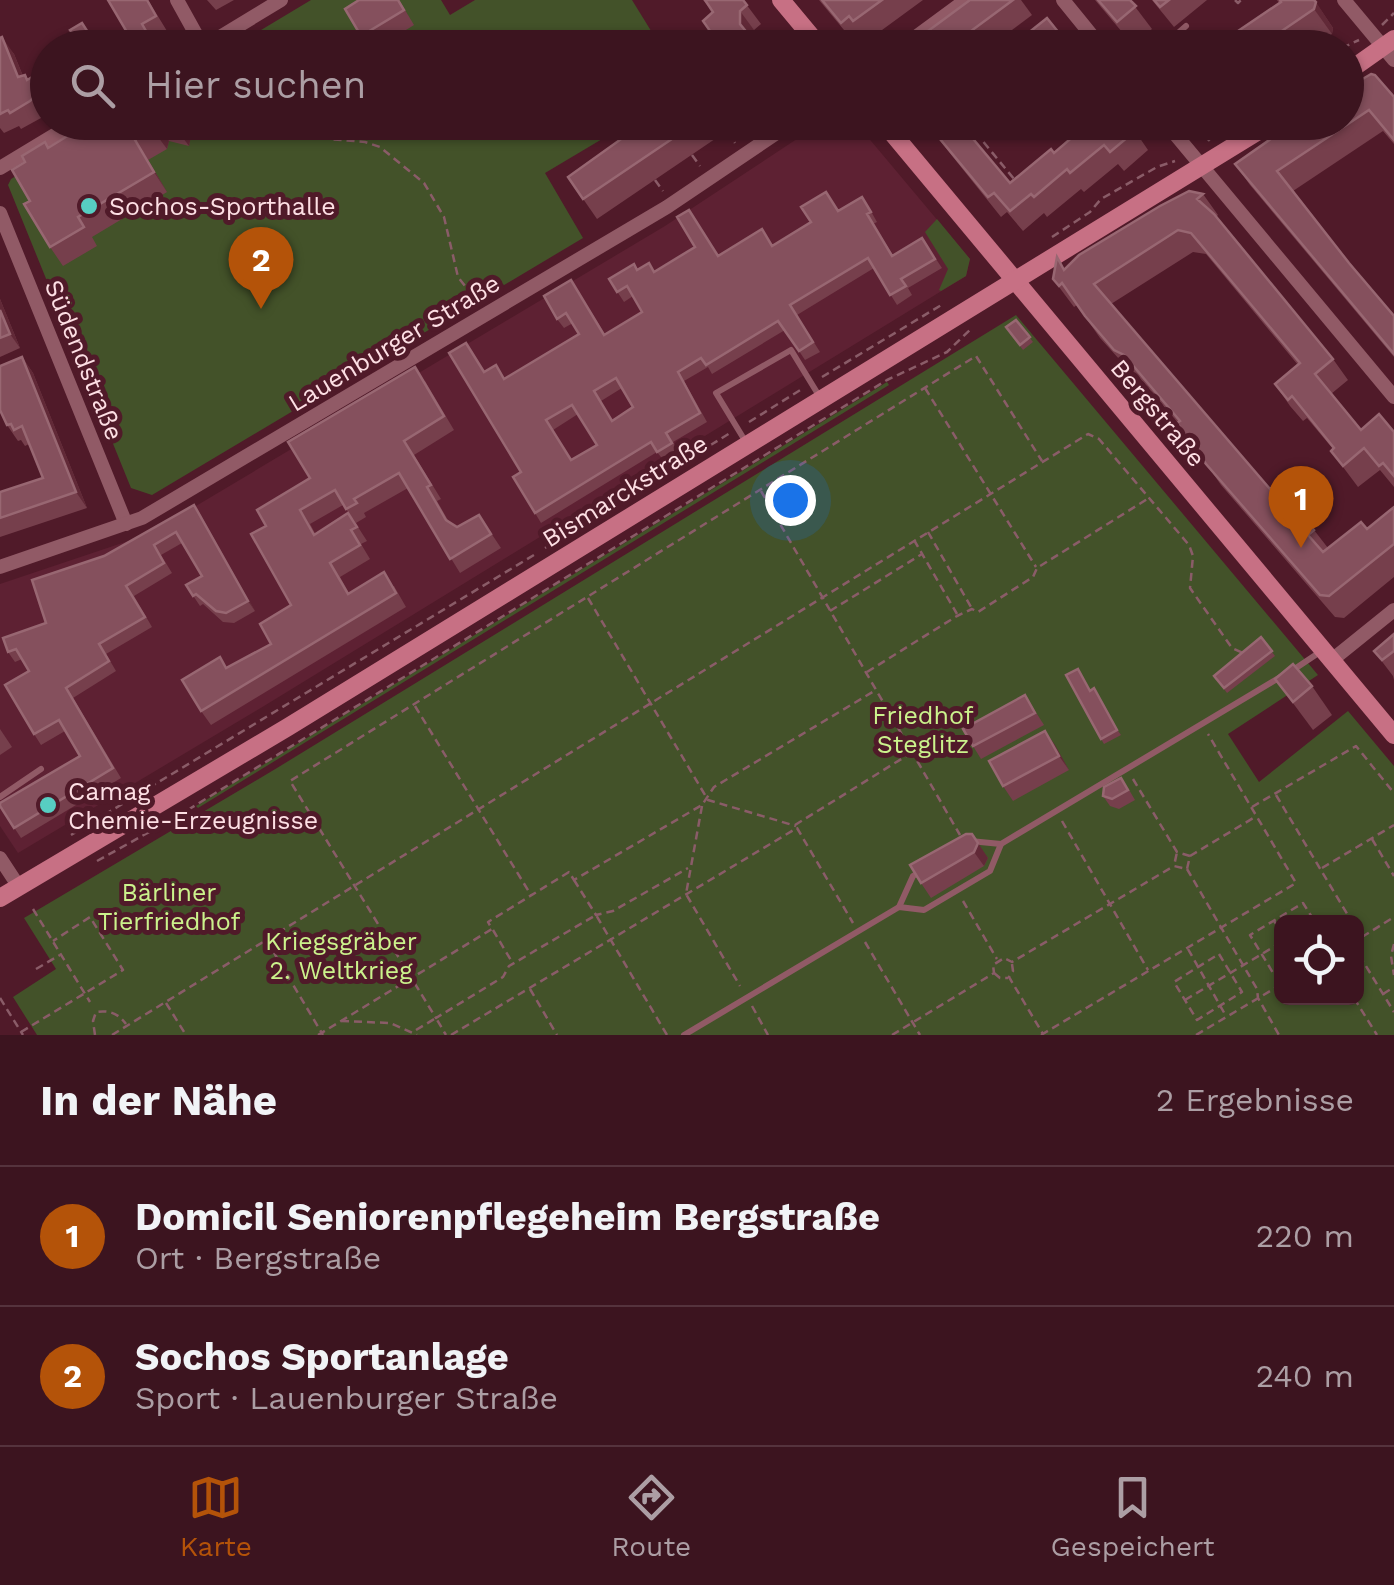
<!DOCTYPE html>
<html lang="de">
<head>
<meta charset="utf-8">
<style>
  :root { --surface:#3c141f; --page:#47212c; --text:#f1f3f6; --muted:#ac9ea4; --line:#55333d; --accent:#b45309 }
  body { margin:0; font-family:"Work Sans",sans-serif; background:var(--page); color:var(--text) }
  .controls { position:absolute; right:30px; bottom:30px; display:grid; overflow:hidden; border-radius:15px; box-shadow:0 2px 8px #0004 }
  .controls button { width:90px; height:90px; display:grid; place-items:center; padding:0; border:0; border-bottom:2px solid var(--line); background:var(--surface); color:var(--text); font:50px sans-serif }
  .you { position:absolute; left:790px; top:500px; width:35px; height:35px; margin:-25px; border:8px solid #fff; border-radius:50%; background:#1a73e8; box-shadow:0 0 0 15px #1a73e833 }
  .badge { display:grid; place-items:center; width:65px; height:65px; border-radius:50%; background:var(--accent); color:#fff; font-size:32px; font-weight:700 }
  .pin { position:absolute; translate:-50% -82px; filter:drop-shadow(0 2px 5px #0008) }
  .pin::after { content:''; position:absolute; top:52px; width:35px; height:30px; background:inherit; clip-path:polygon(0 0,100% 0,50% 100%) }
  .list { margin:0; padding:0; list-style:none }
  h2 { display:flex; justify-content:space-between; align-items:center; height:130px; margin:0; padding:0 40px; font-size:42px }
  h2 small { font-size:32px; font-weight:400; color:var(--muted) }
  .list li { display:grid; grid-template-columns:65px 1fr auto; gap:30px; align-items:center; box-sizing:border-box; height:140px; padding:0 40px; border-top:2px solid var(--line) }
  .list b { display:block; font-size:38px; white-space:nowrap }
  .list p { margin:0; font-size:32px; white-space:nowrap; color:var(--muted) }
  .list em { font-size:32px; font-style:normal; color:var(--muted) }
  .icon { flex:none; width:55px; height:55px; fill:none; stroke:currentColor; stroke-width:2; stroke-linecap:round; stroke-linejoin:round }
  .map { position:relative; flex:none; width:1394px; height:1035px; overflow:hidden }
  .search { position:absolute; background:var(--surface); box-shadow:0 2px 8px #0004; left:30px; right:30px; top:30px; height:110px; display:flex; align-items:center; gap:25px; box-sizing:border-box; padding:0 35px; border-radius:55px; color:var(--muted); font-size:38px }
  .sheet { height:410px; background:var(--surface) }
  nav { display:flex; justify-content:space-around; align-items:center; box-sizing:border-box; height:140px; border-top:2px solid var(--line); background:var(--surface); font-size:28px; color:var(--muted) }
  nav a { display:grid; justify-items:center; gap:5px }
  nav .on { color:var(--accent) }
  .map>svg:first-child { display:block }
</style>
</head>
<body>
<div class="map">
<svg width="1394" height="1035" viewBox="0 0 1394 1035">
  <rect width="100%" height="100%" fill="#501a29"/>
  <polygon fill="#5e2133" points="821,123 856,123 970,259 966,276 264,706 18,853 0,826 0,584 149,534 665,226"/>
  <g fill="#435229" fill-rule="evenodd">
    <polygon points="311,0 441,0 450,15 475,0 632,0 661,47 231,48"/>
    <polygon points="105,123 629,123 545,173 583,238 152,495 131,488 8,185 11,179"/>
    <polygon points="937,219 970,259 966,276 941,291 939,290 948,269 925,232"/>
    <path d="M 1016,315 L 1318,675 L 1228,734 L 1259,782 L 1348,711 L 1394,766 L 1394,1035 L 37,1035 L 13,997 L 56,969 L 24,918 L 277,768 ZM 1282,922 L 1356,922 L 1356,998 L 1282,998 Z"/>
    <polygon points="887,382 889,385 198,808 196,806"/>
  </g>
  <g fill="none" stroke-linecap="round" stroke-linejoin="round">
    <g stroke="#8a5c68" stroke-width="2.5" stroke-dasharray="8 5" stroke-linecap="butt">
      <polyline points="1235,0 1238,3 1241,0"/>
      <polyline points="1382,25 1394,13"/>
      <polyline points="1342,48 1359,40"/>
      <polyline points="316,122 329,139 365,142 380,147 424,183 444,217 458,277 477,301"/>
      <polyline points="967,122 1014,179"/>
      <polyline points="728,131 735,143"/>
      <polyline points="1208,141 1226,122"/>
      <polyline points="692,155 700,166"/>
      <polyline points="655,180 663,191"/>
      <polyline points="1052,237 1090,212 1101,199 1157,167 1175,161"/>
      <polyline points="822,377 943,304"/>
      <polyline points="925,388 1036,567"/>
      <polyline points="749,422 802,389"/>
      <polyline points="761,491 960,835"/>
      <polyline points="928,532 971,607"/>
      <polyline points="914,540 957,614"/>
      <polyline points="545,548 730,433"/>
      <polyline points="588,598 708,800 796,826"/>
      <polyline points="830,611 922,554"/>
      <polyline points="867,672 957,616 972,609 978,612 1033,577 1037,568 1149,498"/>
      <polyline points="415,706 531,895"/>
      <polyline points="1133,779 1177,852 1190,856 1187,869 1174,866 1177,852"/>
      <polyline points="1276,795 1352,922"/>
      <polyline points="702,806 686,894 740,986"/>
      <polyline points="1252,807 1356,746 1394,793"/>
      <polyline points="1062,821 1148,970"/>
      <polyline points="795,825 911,753"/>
      <polyline points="71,835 534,555"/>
      <polyline points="1372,839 1394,876"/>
      <polyline points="1190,856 1255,817"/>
      <polyline points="97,861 178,816 887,380 947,352 972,328"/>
      <polyline points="1322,868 1394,825"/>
      <polyline points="1187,869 1257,989 1258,998 1279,1035"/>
      <polyline points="574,880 596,915 613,911 688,868"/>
      <polyline points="963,901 997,959"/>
      <polyline points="33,909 90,1002"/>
      <polyline points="1274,921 1282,932"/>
      <polyline points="493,930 512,962"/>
      <polyline points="1356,930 1361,938 1361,958 1394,1012"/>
      <polyline points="1362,937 1394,917"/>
      <polyline points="267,941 323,1035"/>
      <polyline points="865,942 920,1035"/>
      <polyline points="1394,944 1391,956 1394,975"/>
      <polyline points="1188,949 1226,1016"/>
      <polygon points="1219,954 1242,992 1197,1020 1174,982"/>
      <polyline points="1012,964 1013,971 1009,977 1043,1034"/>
      <polyline points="36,969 60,955"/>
      <polyline points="1282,972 1275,976 1250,935 1303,903 1315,922"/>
      <polyline points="994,973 1000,978 1008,978"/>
      <polyline points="530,989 557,1035"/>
      <polyline points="1383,994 1394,987"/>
      <polyline points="0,998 23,1035"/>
      <polyline points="1354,998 1377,1035"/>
      <polyline points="1185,1000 1282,942"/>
      <polyline points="166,1003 186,1035"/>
      <polyline points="752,1006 768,1035"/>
      <polyline points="341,1021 390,1023 417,1035"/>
      <polyline points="416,1030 436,1018 446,1035"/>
      <polyline points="21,1032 123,970 90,917 53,941"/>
      <path d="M 95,1035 L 93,1021 L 96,1012 C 109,1010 118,1013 126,1024"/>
      <polyline points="112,1035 1088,434 1099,439 1189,545 1193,556 1190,588 1232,648 1245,654"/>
      <polyline points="318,1035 492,929 488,922 569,872 574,880 702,805 714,787 876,690"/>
      <polyline points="451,1035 797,828 853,923"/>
      <polyline points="667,1035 596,915 509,966 503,977 436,1018 290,781 976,356 1042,461"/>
      <polyline points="892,1035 994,973 993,965 1004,958 1012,962 1174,866"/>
      <polyline points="1041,1035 1296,883 1208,734"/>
      <polyline points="1196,1035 1282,984"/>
    </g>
    <g stroke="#915a66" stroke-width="6">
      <polyline points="1161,48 1186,26"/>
      <polyline points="747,444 716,393 791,350 821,399"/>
      <polyline points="1293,670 1320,652"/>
      <polyline points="0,797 41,769"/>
      <polyline points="970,841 1001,844"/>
      <polyline points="899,907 913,876 921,871"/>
      <polyline points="684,1035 899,907 924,910 990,871 1001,844 1282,676"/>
    </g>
    <g stroke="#915a66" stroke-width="14">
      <polyline points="177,0 203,47"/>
      <polyline points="1063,0 1102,48"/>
      <polyline points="1344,0 1394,60"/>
      <polyline points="202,48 281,0"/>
      <polyline points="901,48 966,0"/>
      <polyline points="1165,122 1394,397"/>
      <polyline points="0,168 76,122"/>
      <polyline points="0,213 126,524"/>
      <polyline points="0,567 142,518 667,207 793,122"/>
      <polyline points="1332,660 1394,610"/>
      <polyline points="0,858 19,887"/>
    </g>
    <g stroke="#c77084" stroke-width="18">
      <polyline points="781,0 821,48"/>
      <polyline points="1346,73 1394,39"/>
      <polyline points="883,122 1394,735"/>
      <polyline points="0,898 288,727 1273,122"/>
    </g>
  </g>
  <g fill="#763f4c" fill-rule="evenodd">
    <polygon points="148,0 167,31 153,39 157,46 154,48 137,48 131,39"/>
    <polygon points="207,0 234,0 216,10"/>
    <polygon points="359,0 399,0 414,25 377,48 369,48 361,36"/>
    <polygon points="703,0 743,0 761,24 754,30 754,40 713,12"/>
    <polygon points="819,0 923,0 867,41 863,36 854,42"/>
    <polygon points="970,0 1021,0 1032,15 988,48 905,48"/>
    <polygon points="1095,0 1130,0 1152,29 1133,45"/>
    <polygon points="1152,0 1207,0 1174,27"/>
    <polygon points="1277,0 1314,0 1333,28 1332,34 1312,48 1213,48 1279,3"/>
    <polygon points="82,23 99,48 61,48 66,45"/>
    <polygon points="0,38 14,54 23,76 28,79 48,68 48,112 41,118 21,129 19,126 4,133 0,128"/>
    <polygon points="1394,97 1394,144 1383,131 1293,191 1349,263 1394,316 1394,357 1250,185 1235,164"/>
    <polygon points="90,122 215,122 191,136 189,146 169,141 167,149 148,160 167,192 92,237 97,246 63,266 50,247 30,201 25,162"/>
    <polygon points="645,122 740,122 597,219 568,177"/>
    <polygon points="925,122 959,122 1010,183 1054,153 1135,131 1148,150 1124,171 1118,164 1084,192 1081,189 1047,217 1044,213 1023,231 1007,212 1001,217"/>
    <polygon points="1203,194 1218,215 1216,217 1333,359 1348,380 1331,394 1361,430 1394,432 1394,487 1380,470 1358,487 1331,451 1333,449 1307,418 1303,421 1290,406 1275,384 1298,365 1206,254 1193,252 1111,304 1270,489 1314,530 1328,548 1367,529 1394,507 1394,577 1344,618 1335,617 1221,485 1178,423 1139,377 1130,371 1100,338 1077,305 1074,307 1053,279 1065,268"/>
    <path d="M 868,206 L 877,222 L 873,224 L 893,255 L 922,238 L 942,268 L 908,288 L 912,295 L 897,305 L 874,268 L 797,315 L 820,352 L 805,360 L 785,330 L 712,374 L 708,367 L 684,381 L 707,422 L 673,442 L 679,452 L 664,461 L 657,452 L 541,523 L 535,513 L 484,371 L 505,378 L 579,334 L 573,323 L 564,328 L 557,319 L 571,280 L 605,334 L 642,312 L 633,296 L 624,302 L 609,279 L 637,270 L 655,272 L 695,247 L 718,256 L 772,245 L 839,211 ZM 622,388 L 633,407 L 612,420 L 601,401 ZM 578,414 L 597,445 L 572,460 L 553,430 Z"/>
    <polygon points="0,299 20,348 0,357"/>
    <polygon points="1016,320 1033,342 1023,350 1006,327"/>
    <polygon points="22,357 33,373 87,508 0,537 0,492 43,478 29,444 25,446 21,440 18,441 7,425"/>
    <polygon points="425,381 454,430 414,455 441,499 437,501 449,522 457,527 479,515 501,548 460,573 408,488 364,513 366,517 356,523 343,505 310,524 316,535 358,527 367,541 361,544 370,559 340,577 349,593 394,586 406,607 211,725 201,711 227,668 271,644 291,605 266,526 310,478"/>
    <polygon points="194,505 255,611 234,623 223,622 203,604 200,606 186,585 202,576 182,543 161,555 172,573 134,596 152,627 106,654 116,671 73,698 121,778 21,838 0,806 80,756 65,731 41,745 34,734 29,671 22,659 15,662 8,652 46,623 104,556"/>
    <polygon points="1394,634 1394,680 1393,676 1374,651"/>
    <polygon points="1261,637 1275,656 1227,693 1214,676"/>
    <polygon points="1275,679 1312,686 1332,715 1313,730"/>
    <polygon points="1090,691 1121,735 1104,744 1101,739"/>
    <polygon points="1025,695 1044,725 981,759 973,746"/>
    <polygon points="0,729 12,747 0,755"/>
    <polygon points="1045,731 1069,770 1013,801 1003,786"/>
    <polygon points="1128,788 1135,800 1119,809 1110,806 1103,796"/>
    <polygon points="966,834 988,858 984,866 931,898 921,883"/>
  </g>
  <g fill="#612937">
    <polygon points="1316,2 1333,28 1332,34 1314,9"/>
    <polygon points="740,11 754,30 753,43 740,24"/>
    <polygon points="2,37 14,54 30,94 18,77"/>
    <polygon points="155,122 169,141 167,149 153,130"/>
    <polygon points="176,122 182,122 191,136 189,146 175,127"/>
    <polygon points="135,140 148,160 167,192 154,172"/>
    <polygon points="0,299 20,348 10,334 0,310"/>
    <polygon points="22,357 33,373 87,508 76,492"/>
    <polygon points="194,505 201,515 255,611 248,601"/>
    <polygon points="1045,731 1055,745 1069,770 1059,756"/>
    <polygon points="972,834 988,858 984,866 974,852"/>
  </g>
  <g fill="#85505d" stroke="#986772" stroke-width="2.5" fill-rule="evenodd">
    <polygon points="108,0 147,0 156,16 142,24 146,31 131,39"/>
    <polygon points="359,0 398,0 404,10 361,36 345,9"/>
    <polygon points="705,0 743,0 747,5 740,11 740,24 753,40 764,48 722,48 703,21 713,12"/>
    <polygon points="822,0 882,0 853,21 849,16 841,23"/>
    <polygon points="970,0 1013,0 948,48 905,48"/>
    <polygon points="1098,0 1130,0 1136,6 1117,22"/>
    <polygon points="1154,0 1169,0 1160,7"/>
    <polygon points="1280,0 1314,0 1316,2 1314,9 1257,48 1213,48 1281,2"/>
    <polygon points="1047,18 1071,48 1038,48 1027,34"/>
    <polygon points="82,23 91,37 79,44 82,48 61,48 66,45 63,40 73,34 70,30"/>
    <polygon points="1161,35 1172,48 1146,48"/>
    <polygon points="2,37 18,77 25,75 27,80 48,68 48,83 42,86 44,88 30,101 10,113 8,110 0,114 0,38"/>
    <polygon points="1371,74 1375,75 1394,97 1394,140 1369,110 1277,171 1349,263 1394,316 1394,354 1235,164 1295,122 1346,122 1346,89"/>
    <polygon points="90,122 155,122 153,130 135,140 154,172 78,217 84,227 50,247 24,204 30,201 12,170 25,162 22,156 45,142 48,148"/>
    <polygon points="158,122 176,122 175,127"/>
    <polygon points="645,122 697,122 583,199 568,177"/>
    <polygon points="926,122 959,122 1010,183 1051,149 1054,153 1090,122 1128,122 1135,131 1110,152 1104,145 1070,173 1067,169 1034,197 1031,194 1010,211 994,193 988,197"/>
    <polygon points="1189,191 1203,194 1197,199 1214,214 1333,359 1315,374 1361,430 1379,414 1394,432 1394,476 1383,463 1379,466 1364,448 1343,466 1331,451 1334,448 1292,396 1288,400 1275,384 1300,363 1191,233 1178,230 1094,284 1270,489 1276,484 1314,530 1308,535 1323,552 1361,522 1367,529 1394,507 1394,544 1329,596 1320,595 1206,464 1177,423 1180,421 1124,355 1114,350 1085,316 1062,283 1059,286 1053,279 1057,257 1064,270 1079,255 1160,206"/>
    <path d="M 826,192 L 838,211 L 862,197 L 871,212 L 867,214 L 892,256 L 922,238 L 935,259 L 901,279 L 906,286 L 890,295 L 868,258 L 790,305 L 813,342 L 799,351 L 778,321 L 706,365 L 701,358 L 678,372 L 700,413 L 666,433 L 672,443 L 657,452 L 651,442 L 535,513 L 513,477 L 521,472 L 449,353 L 466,343 L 484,372 L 496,365 L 504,379 L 579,334 L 566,313 L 557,319 L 544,296 L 571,280 L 604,335 L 642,312 L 627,286 L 617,292 L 609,279 L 634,264 L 637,270 L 649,263 L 654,272 L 695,247 L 677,217 L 689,210 L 718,256 L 762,229 L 772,246 L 811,222 L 801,207 ZM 616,378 L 633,407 L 612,421 L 594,391 ZM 572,405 L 597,445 L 571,460 L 546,420 Z"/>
    <polygon points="0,310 10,334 0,338"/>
    <polygon points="1016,320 1030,337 1020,345 1006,327"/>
    <polygon points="22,357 76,492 0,518 0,492 43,478 22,426 14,430 11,424 7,425 0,410 0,366"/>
    <polygon points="415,367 444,416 404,441 431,485 427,487 446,520 457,527 479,515 491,534 450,559 399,473 354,499 357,503 346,509 335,490 300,510 314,535 348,513 357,527 351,530 360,545 330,563 348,594 384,572 396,593 201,711 182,680 220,657 226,668 271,644 260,624 291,605 251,534 266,526 257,510 310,478 288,442"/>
    <polygon points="194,505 248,601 226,613 216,611 196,594 193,596 186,585 202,576 176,532 154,545 164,563 126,586 145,617 99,644 109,661 66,688 113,768 14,828 0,806 0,803 80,756 59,720 34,734 5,685 29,671 16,649 8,652 3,638 46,623 32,580 104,556"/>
    <polygon points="1394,634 1394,651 1382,660 1374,651"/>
    <polygon points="1261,637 1272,651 1224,688 1214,676"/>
    <polygon points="1293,664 1312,686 1293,702 1275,679"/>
    <polygon points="1078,669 1090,691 1094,688 1117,730 1101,739 1066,675"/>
    <polygon points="1025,695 1035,713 973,746 963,729"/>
    <polygon points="1045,731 1059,756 1003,786 989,761"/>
    <polygon points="1121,778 1128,790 1112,799 1103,796 1104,787"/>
    <polygon points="966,834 972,834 978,843 974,852 921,883 910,865"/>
  </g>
  <g fill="#57cec2" stroke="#501a29" stroke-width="4">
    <circle cx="89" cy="206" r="10"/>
    <circle cx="48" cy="805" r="10"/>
  </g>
  <g text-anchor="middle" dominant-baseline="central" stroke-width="10" stroke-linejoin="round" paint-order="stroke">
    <g font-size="25" fill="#fddfe4" stroke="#501a29" text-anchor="start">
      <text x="109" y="206">Sochos-Sporthalle</text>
      <text x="68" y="791">Camag<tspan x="68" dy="29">Chemie-Erzeugnisse</tspan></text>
    </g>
    <g font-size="25" fill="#fddfe4" stroke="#501a29">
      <text transform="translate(394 343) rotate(-31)">Lauenburger Straße</text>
      <text transform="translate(84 360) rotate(68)">Südendstraße</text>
      <text transform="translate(1158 413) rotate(50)">Bergstraße</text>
      <text transform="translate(625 491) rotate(-32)">Bismarckstraße</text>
    </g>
    <g font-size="25" fill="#cbf28c" stroke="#501a29">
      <text x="923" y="715">Friedhof<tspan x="923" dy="29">Steglitz</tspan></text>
      <text x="169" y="892">Bärliner<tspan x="169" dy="29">Tierfriedhof</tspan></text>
      <text x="341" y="941">Kriegsgräber<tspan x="341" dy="29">2. Weltkrieg</tspan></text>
    </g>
  </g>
</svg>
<div class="controls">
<button><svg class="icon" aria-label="locate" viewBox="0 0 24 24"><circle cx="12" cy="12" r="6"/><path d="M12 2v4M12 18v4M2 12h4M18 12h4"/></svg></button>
</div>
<div class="you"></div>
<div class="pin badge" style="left:1301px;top:548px">1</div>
<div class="pin badge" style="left:261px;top:309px">2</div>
<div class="search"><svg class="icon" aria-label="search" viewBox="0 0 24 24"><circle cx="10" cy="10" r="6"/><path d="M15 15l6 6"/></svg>Hier suchen</div>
</div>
<section class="sheet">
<h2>In der Nähe<small>2 Ergebnisse</small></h2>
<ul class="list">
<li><span class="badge">1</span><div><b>Domicil Seniorenpflegeheim Bergstraße</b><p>Ort · Bergstraße</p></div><em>220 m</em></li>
<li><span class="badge">2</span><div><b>Sochos Sportanlage</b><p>Sport · Lauenburger Straße</p></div><em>240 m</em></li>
</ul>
</section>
<nav>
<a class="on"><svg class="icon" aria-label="map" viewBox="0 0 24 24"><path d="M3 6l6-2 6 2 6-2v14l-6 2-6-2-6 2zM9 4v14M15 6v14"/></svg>Karte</a>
<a><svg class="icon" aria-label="directions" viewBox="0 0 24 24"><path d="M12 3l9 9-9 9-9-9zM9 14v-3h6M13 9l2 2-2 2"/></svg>Route</a>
<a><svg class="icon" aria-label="saved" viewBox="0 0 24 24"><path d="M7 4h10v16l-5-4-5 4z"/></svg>Gespeichert</a>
</nav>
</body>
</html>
